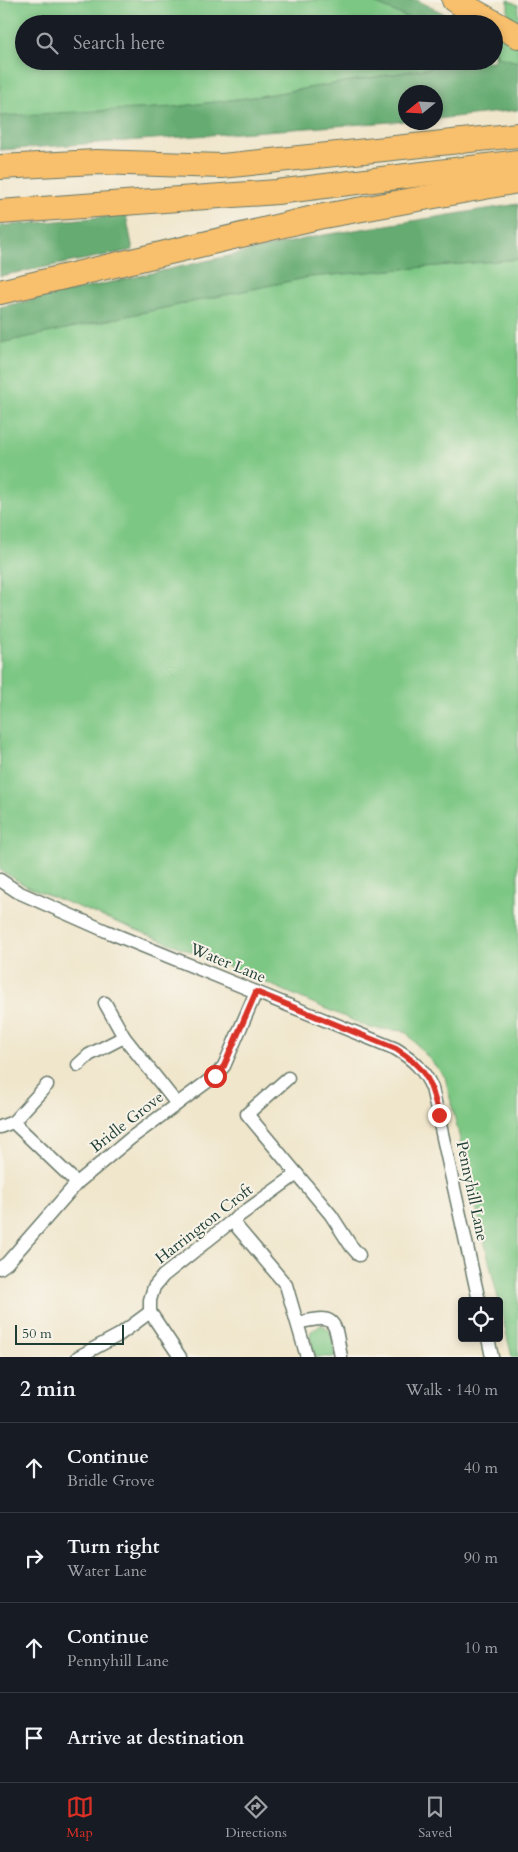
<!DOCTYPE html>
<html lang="en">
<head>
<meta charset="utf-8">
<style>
  :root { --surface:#171b24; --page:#242831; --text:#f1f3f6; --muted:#9ea1a6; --line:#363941; --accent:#d93025 }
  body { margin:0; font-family:Cardo,serif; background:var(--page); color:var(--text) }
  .controls { position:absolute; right:15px; bottom:15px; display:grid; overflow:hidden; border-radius:5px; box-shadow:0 2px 8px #0003 }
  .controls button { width:45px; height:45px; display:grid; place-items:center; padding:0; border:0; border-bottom:1px solid var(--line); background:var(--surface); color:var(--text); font:25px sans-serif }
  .compass { position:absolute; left:398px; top:85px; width:45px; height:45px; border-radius:50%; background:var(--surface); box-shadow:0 2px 8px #0003; rotate:252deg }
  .scale { position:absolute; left:15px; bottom:12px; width:109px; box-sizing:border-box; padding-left:5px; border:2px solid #1f3d34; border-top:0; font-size:14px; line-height:18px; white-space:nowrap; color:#1f3d34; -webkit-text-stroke:4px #f7f3e8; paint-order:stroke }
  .stop { position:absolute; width:15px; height:15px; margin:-11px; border:4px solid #d93025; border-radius:50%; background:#fff }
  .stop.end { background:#d93025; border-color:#fff; box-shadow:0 1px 5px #0008 }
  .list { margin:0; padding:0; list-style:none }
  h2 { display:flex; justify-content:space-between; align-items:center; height:65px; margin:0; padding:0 20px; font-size:21px }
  h2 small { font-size:16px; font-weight:400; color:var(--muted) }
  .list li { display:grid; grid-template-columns:32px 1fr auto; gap:15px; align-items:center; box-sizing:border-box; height:90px; padding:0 20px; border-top:1px solid var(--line) }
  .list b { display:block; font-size:19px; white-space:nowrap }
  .list p { margin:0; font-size:16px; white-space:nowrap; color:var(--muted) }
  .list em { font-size:16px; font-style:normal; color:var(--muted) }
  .icon { flex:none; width:28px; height:28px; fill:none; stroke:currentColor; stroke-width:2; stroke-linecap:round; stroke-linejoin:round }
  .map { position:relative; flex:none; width:518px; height:1357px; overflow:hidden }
  .search { position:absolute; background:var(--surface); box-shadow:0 2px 8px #0003; left:15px; right:15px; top:15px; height:55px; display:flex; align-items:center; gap:12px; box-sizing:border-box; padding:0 18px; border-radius:28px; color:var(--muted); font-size:19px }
  .sheet { height:425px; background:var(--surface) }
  nav { display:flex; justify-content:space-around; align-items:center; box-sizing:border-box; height:70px; border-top:1px solid var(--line); background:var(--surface); font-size:14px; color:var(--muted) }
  nav a { display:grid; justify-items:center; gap:2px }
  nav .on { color:var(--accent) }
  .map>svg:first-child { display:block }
</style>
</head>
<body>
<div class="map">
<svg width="518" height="1357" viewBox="0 0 518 1357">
  <rect width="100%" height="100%" fill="#f7f3e8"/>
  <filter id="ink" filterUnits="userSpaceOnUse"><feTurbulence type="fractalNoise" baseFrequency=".02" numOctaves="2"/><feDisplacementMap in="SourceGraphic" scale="10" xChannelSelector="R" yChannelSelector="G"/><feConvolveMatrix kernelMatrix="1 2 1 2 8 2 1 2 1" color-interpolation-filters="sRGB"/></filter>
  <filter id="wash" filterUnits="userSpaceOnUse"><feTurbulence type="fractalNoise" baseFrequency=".0096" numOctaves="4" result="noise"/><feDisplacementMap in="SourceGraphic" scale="20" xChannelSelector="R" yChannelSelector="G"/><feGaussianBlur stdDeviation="1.12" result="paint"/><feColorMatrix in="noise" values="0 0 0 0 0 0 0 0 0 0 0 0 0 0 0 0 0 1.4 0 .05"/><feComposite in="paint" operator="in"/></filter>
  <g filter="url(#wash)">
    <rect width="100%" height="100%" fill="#f0e6cc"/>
    <g fill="#7dc784" stroke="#4e825c">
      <polygon points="0,0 368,0 422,24 24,24 24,61 472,61 254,97 175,107 0,117"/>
      <polygon points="508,0 518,5 518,20 515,22 508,20"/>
      <polygon points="498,34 518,46 518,62 498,57 494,58 494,55 498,56 494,47 494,38"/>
      <polygon points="518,259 518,1357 512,1357 445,1077 405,1031 370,1028 237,970 28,887 0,870 0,343 309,277"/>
      <path d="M 320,1325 C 334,1327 333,1345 336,1357 L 315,1357 L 310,1337 L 311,1331 Z"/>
    </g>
    <g fill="#66ac72" stroke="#427453">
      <polygon points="368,0 417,0 465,24 422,24"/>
      <polygon points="494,47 498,57 518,62 518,110 436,119 436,92 406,92 405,121 0,150 0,116 175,107 254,97 472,61 494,61 494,58 497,57 494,55"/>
      <polygon points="518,204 518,259 309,277 0,343 0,307 318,236"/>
      <polygon points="126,215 133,250 0,276 0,226"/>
    </g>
  </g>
  <g filter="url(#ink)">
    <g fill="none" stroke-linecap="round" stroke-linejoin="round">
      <g stroke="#687869" stroke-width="15">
        <g id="street">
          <path d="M 0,880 L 18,892 L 106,931 L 396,1049 C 414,1060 424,1070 432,1088 L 479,1301"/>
          <polyline points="105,1003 124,1037 177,1104"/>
          <polyline points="78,1065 89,1055 124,1037"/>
          <polyline points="288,1078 247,1114 331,1215 351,1246 359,1255"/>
          <polyline points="13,1122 77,1183"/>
          <polyline points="0,1127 13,1122 47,1085"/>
          <polyline points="232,1221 286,1285 307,1357"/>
          <polyline points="0,1268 7,1263 77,1183 131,1138 215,1076 224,1066 256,992"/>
          <path d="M 298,1323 C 338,1313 334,1321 341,1357"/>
          <polyline points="488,1338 492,1357"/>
          <polyline points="78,1357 119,1335 150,1312"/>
          <polyline points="180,1357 150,1312 150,1300 154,1287 163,1276 232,1221 297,1174"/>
        </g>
      </g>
      <g stroke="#687869" stroke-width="26">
        <g id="highway">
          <polyline points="454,0 518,36"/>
          <polyline points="0,167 96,162 222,166 518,135"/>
          <polyline points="0,212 277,192 518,162"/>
          <polyline points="0,292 318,217 518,181"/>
        </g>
      </g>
      <use href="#street" stroke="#fff" stroke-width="12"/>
      <use href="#highway" stroke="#f8bf6c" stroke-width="24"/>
    </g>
  </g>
  <g fill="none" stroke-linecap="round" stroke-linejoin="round" filter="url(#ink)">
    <path stroke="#d93025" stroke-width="6" d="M 215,1076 L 224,1066 L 256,992 L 396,1049 C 428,1069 430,1081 439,1115"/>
  </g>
  <g text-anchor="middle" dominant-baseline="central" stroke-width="4" stroke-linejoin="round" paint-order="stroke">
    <g font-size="16" fill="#1f3d34" stroke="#f7f3e8">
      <text transform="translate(228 963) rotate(22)">Water Lane</text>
      <text transform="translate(127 1122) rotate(-38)">Bridle Grove</text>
      <text transform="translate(472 1191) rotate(78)">Pennyhill Lane</text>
      <text transform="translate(204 1224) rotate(-38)">Harrington Croft</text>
    </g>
  </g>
</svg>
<div class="controls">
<button><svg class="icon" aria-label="locate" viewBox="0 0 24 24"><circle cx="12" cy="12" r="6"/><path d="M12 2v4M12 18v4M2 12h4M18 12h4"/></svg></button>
</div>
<svg class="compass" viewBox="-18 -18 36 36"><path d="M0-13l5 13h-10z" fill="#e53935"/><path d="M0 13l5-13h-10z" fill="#9ea1a6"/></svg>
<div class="scale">50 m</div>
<div class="stop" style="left:215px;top:1076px"></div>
<div class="stop end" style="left:439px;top:1115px"></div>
<div class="search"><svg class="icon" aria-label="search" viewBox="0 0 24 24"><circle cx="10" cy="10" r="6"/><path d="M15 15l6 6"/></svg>Search here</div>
</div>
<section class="sheet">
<h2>2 min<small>Walk · 140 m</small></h2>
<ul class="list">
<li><svg class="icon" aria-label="ahead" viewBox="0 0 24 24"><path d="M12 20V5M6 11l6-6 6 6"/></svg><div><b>Continue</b><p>Bridle Grove</p></div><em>40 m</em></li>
<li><svg class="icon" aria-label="right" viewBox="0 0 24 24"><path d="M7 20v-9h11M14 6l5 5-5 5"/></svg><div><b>Turn right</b><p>Water Lane</p></div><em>90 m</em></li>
<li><svg class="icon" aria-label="ahead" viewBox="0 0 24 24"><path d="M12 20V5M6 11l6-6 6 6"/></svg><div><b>Continue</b><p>Pennyhill Lane</p></div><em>10 m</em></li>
<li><svg class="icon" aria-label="arrive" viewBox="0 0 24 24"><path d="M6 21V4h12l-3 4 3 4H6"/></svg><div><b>Arrive at destination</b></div></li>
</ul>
</section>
<nav>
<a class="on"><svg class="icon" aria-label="map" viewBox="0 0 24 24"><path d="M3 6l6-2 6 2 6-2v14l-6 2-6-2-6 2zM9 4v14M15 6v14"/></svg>Map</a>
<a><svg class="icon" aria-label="directions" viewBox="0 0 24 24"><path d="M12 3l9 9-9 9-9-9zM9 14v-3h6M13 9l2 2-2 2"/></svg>Directions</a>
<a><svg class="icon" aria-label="saved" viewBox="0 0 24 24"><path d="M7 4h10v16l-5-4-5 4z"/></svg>Saved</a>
</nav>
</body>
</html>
